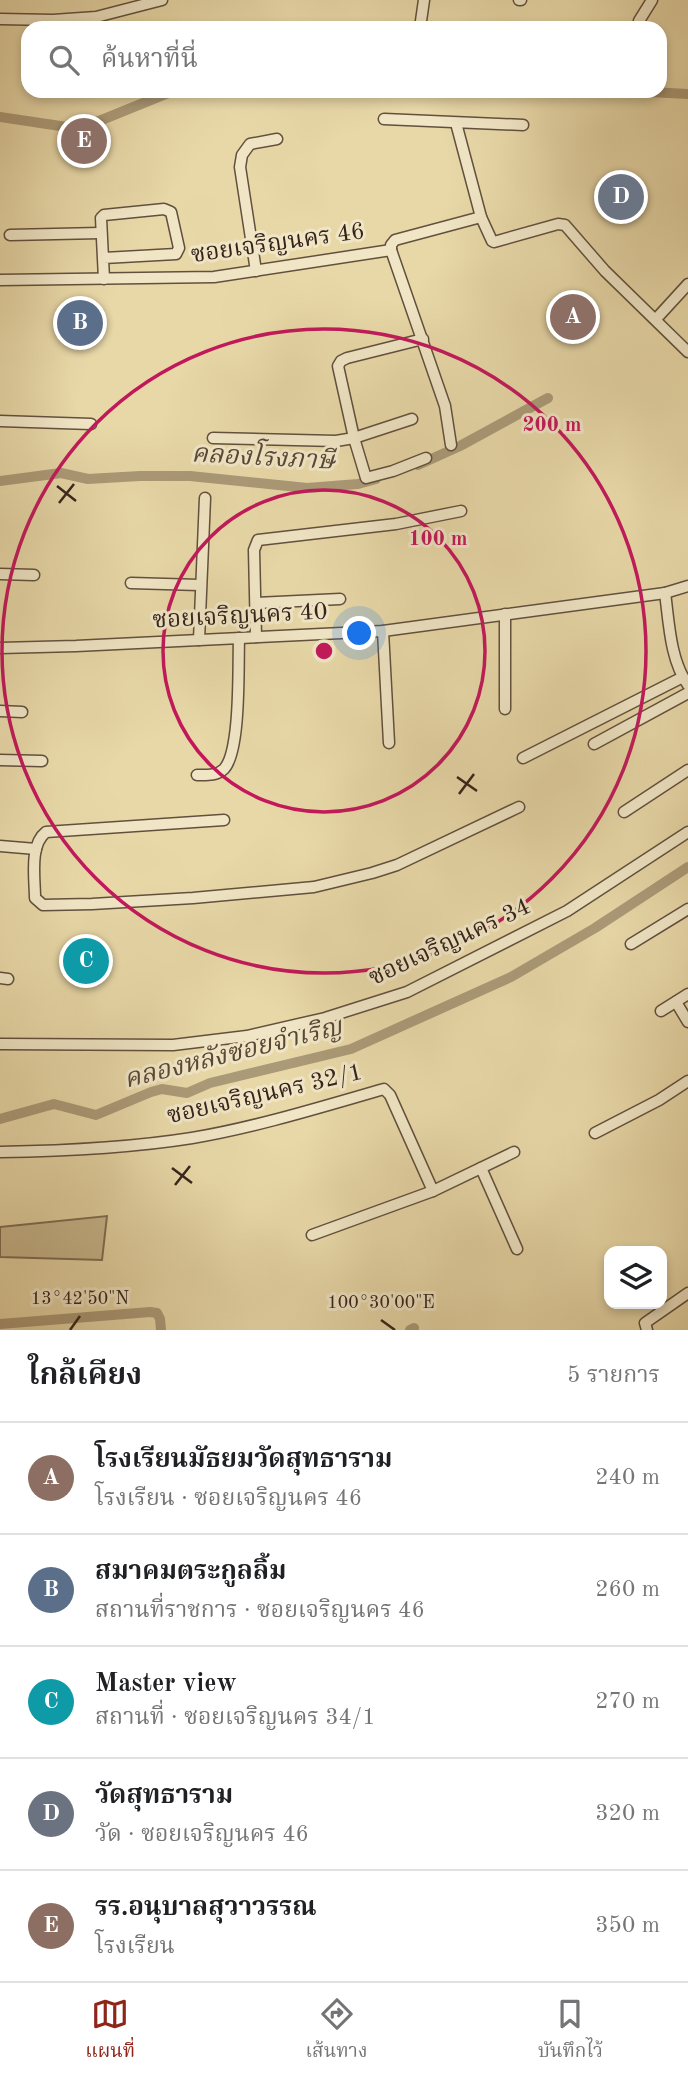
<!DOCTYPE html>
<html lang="th">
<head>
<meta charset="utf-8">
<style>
  :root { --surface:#fff; --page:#f2f2f2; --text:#202124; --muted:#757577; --line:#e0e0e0; --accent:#8f2418 }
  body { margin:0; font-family:"Old Standard TT","Noto Serif Thai",serif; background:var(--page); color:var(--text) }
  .controls { position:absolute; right:21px; bottom:21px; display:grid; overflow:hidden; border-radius:14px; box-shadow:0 4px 10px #0003 }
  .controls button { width:63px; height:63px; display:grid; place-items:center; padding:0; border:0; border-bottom:2px solid var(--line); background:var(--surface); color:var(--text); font:35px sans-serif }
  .you { position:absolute; left:360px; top:634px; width:24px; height:24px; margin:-18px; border:5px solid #fff; border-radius:50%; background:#1a73e8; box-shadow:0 0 0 10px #1a73e833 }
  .badge { display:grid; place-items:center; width:46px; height:46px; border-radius:50%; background:var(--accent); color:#fff; font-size:23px; font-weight:700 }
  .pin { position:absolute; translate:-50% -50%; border:4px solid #fff; box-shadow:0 2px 7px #0006 }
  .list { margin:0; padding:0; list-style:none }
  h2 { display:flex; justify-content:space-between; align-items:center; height:91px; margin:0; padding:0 28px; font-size:30px }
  h2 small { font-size:23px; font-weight:400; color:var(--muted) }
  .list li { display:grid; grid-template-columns:46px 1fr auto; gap:21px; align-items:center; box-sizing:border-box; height:112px; padding:0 28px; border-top:2px solid var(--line) }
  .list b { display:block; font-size:26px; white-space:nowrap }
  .list p { margin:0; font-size:23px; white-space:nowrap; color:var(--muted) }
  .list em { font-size:23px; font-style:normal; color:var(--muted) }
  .icon { flex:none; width:38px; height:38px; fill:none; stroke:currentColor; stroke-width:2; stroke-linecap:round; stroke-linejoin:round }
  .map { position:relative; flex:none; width:688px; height:1330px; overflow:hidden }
  .search { position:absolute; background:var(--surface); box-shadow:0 4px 10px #0003; left:21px; right:21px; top:21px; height:77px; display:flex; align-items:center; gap:18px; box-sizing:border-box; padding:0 24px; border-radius:21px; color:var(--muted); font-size:26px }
  .sheet { height:651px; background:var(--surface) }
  nav { display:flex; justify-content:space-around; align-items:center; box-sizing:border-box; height:98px; border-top:2px solid var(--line); background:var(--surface); font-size:19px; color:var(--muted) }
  nav a { display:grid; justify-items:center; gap:4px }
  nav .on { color:var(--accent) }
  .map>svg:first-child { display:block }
</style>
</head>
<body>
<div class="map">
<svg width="688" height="1330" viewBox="0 0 688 1330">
  <rect width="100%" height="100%" fill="#e8d8a8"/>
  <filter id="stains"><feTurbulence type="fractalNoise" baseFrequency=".00286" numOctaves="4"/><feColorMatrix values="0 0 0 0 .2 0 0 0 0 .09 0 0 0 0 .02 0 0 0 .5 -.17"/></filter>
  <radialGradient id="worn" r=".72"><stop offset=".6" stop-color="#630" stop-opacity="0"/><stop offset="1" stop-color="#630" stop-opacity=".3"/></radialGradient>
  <polygon fill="#cab990" stroke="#806e56" stroke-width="2" points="107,1216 102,1260 0,1257 0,1227"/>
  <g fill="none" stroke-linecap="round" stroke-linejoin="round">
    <g stroke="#ab9a78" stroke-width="10">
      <polyline points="630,91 688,94"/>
      <polyline points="0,117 67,127 99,121 173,91"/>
      <polyline points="418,465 460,446 548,398"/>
      <polyline points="0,481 61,473 88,479 140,476 190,476 307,488 358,484 376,479"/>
      <polyline points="0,1119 54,1104 96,1115 151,1092 162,1089 187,1093 210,1083 351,1049 511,977 595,928 688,867"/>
      <polyline points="0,1324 150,1312 157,1313 160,1319 161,1330"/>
      <polyline points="410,1330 414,1328"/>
    </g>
    <g stroke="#62503e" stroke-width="13">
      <g id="minor">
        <polyline points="519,0 521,0"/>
        <polyline points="0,19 53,20 96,17 162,0"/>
        <polyline points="639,21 652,0"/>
        <polyline points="420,28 424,0"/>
        <polyline points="384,119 523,125"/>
        <polyline points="456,123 481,217 492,241 494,242 558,224 565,225 605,271 688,352"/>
        <polyline points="10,235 100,233"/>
        <polyline points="391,250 445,406 451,445"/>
        <polyline points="391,250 391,245 395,240 481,217"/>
        <polyline points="104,258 176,254 179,248 171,212 164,209 104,215 101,218 104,279"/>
        <polyline points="256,271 240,167 242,155 250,144 277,139"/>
        <polyline points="0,280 214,277 391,250"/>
        <polyline points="656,319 688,284"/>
        <polyline points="423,339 347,358 341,361 338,366 354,438 366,478 393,471 426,458"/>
        <polyline points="0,421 91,424"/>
        <polyline points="213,438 336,441 354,438 412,419"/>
        <polyline points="0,574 34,575"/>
        <polyline points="131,583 199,585"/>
        <path d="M 665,593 C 669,622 670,660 688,685"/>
        <polyline points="256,603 340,599"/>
        <polyline points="505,614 505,709"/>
        <polyline points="383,631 389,743"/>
        <polyline points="256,637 254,550 258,540 396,524 461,511"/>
        <polyline points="199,640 205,498"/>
        <polyline points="0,648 76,646 383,631 665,593 688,586"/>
        <polyline points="0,711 22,712"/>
        <polyline points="594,744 688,693"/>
        <polyline points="523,758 683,677"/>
        <polyline points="0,760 42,761"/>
        <path d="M 197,775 C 206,775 217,776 224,769 C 241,751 238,666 239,638"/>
        <polyline points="624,812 688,770"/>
        <path d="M 224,820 L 46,832 C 29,845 35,879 35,898 L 43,905 L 92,904 L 193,898 L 314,887 L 372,873 L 397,865 L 519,807"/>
        <polyline points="0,846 36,849"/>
        <polyline points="631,944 688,909"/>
        <polyline points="0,978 8,979"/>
        <polyline points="676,1002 688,1022"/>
        <polyline points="661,1011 688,994"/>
        <polyline points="0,1044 173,1045 247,1036 325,1018 407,992 567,911 688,832"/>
        <polyline points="595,1133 659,1100 688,1081"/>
        <path d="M 0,1152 C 64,1151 129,1148 192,1138 C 257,1127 321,1107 384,1089 L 390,1095 L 433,1191"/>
        <polyline points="481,1168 517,1249"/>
        <polyline points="312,1235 433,1191 514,1152"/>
        <polyline points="647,1330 645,1323 688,1293"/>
      </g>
    </g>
    <use href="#minor" stroke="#f0e6c6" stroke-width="10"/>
  </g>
  <path fill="none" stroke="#35231b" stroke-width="2.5" d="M 57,486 L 76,501M 59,503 L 74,484M 457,777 L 477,791M 459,794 L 474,774M 172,1168 L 192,1183M 175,1185 L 190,1166M 381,1320 L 395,1330M 70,1330 L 80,1316"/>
  <g fill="none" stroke="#c2185b" stroke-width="3.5">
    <circle cx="324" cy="651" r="161"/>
    <circle cx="324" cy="651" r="322"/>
  </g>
  <g text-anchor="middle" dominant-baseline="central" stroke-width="6" stroke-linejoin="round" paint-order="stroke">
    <g font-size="24" fill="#35231b" stroke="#f0e6c6">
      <text transform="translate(278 244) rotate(-8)">ซอยเจริญนคร 46</text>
      <text transform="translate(240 617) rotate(-3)">ซอยเจริญนคร 40</text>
      <text transform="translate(450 943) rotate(-25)">ซอยเจริญนคร 34</text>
      <text transform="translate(265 1095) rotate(-13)">ซอยเจริญนคร 32/1</text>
    </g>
    <g font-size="26" font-style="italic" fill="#584737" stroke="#f0e6c6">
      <text transform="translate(263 458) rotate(3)">คลองโรงภาษี</text>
      <text transform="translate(233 1054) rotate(-14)">คลองหลังซอยจำเริญ</text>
    </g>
  </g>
  <g font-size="18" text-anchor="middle" fill="#35231b" stroke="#f0e6c6" stroke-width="6" stroke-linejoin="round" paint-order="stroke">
    <text x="80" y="1304">13°42'50"N</text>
    <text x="381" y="1308">100°30'00"E</text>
  </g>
  <circle cx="324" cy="651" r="10" fill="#c2185b" stroke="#f0e6c6" stroke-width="3.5"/>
  <g font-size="21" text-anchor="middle" font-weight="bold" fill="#c2185b" stroke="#f0e6c6" stroke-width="6" stroke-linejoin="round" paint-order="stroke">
    <text x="552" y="431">200 m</text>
    <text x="438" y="545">100 m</text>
  </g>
  <rect width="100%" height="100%" filter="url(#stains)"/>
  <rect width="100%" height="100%" fill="url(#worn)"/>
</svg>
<div class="controls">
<button><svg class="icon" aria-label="layers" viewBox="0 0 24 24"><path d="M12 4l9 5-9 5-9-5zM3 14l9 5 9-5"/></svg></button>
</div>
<div class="you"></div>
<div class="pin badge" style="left:573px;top:317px;background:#8d6e63">A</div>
<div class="pin badge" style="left:80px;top:323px;background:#5c6f8a">B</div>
<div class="pin badge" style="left:86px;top:961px;background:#0f9aa8">C</div>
<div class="pin badge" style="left:621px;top:197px;background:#6b7280">D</div>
<div class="pin badge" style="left:84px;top:141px;background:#8d6e63">E</div>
<div class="search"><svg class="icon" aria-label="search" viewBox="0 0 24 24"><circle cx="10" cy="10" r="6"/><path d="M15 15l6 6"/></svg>ค้นหาที่นี่</div>
</div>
<section class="sheet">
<h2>ใกล้เคียง<small>5 รายการ</small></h2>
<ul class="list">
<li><span class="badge" style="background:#8d6e63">A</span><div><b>โรงเรียนมัธยมวัดสุทธาราม</b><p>โรงเรียน · ซอยเจริญนคร 46</p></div><em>240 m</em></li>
<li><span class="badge" style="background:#5c6f8a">B</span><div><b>สมาคมตระกูลลิ้ม</b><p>สถานที่ราชการ · ซอยเจริญนคร 46</p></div><em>260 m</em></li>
<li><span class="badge" style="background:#0f9aa8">C</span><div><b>Master view</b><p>สถานที่ · ซอยเจริญนคร 34/1</p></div><em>270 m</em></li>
<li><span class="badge" style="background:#6b7280">D</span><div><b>วัดสุทธาราม</b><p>วัด · ซอยเจริญนคร 46</p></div><em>320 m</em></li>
<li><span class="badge" style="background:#8d6e63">E</span><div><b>รร.อนุบาลสุวาวรรณ</b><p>โรงเรียน</p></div><em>350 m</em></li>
</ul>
</section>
<nav>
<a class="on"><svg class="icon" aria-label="map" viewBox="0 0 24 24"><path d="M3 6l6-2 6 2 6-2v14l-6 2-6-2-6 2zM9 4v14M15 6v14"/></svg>แผนที่</a>
<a><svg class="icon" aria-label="directions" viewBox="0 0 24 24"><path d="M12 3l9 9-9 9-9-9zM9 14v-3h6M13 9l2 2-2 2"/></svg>เส้นทาง</a>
<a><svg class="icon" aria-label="saved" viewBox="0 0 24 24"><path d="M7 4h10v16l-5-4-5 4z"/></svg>บันทึกไว้</a>
</nav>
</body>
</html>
